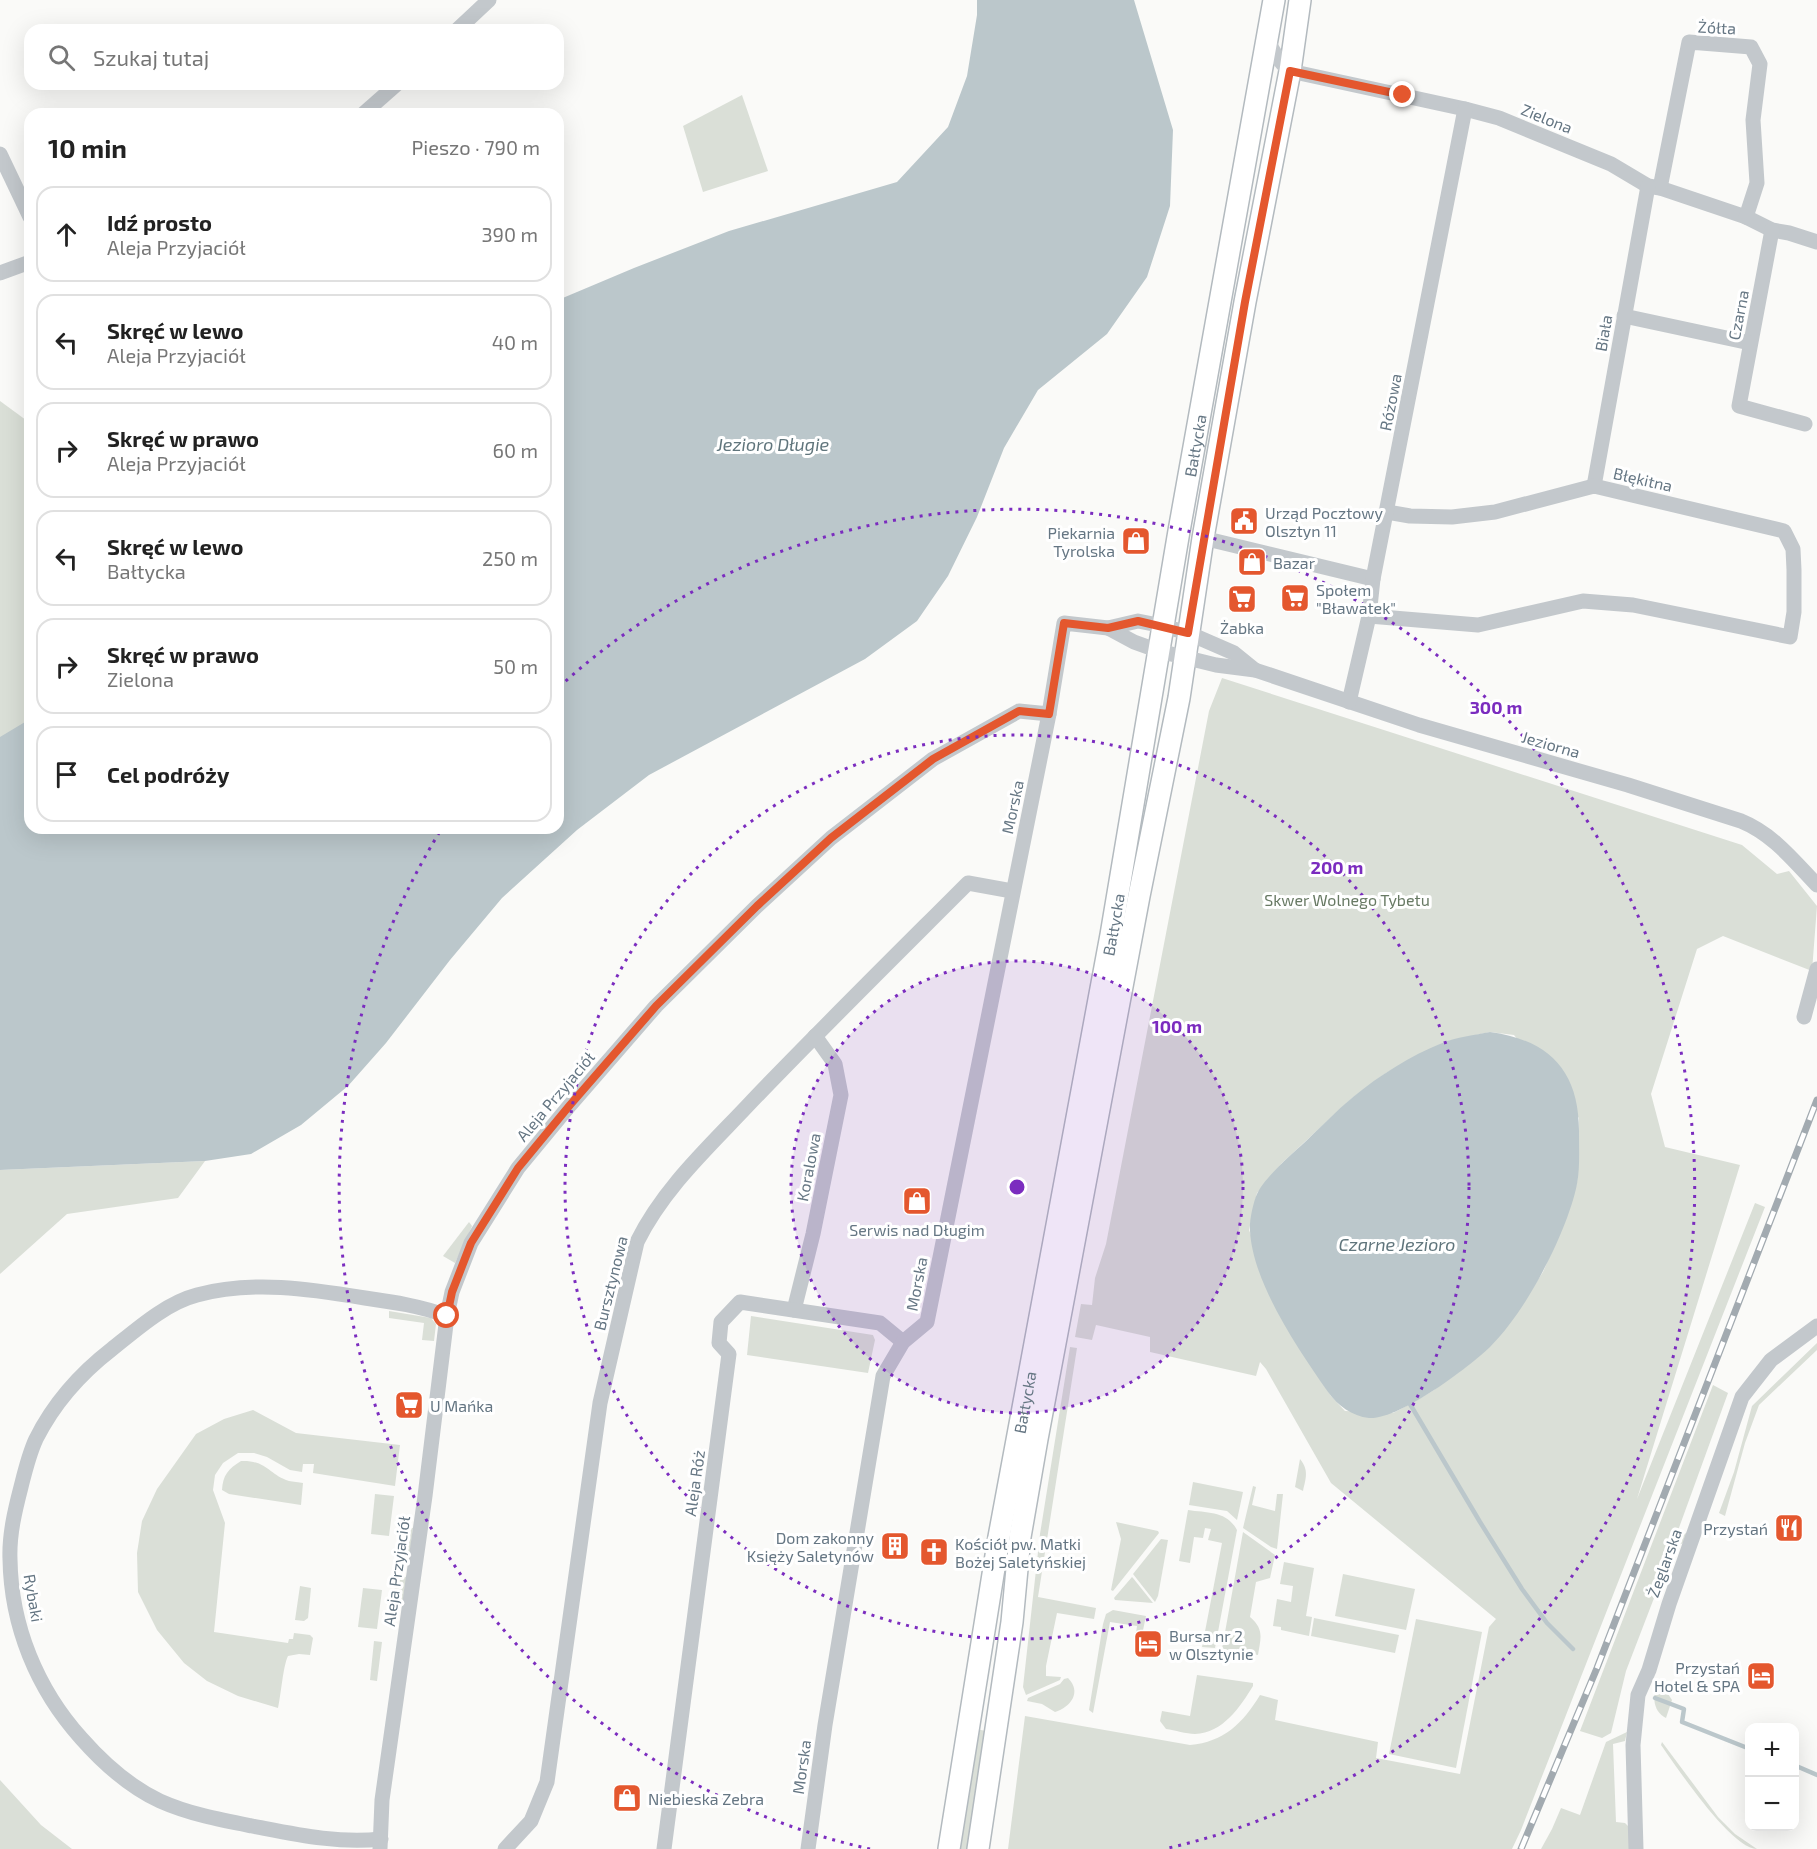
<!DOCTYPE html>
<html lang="pl">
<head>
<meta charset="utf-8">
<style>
  :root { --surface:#fff; --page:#f2f2f2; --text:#222; --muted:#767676; --line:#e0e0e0 }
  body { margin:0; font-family:"Exo 2",sans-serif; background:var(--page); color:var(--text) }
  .controls { position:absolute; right:18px; bottom:18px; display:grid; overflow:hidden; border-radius:12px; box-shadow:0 6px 24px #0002 }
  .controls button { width:54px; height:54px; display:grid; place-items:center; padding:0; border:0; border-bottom:2px solid var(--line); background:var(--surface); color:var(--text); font:30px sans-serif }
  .stop { position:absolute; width:18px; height:18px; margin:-14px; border:4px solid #e4572e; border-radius:50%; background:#fff }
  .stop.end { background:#e4572e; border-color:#fff; box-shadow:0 2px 6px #0008 }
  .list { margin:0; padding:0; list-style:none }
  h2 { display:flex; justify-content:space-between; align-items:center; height:78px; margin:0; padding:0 24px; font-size:26px }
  h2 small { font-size:20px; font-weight:400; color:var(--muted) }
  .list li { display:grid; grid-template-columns:39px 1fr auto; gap:18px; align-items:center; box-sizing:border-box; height:96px; margin:0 12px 12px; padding:0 12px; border:2px solid var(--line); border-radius:18px }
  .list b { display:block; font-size:22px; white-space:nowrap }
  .list p { margin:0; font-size:20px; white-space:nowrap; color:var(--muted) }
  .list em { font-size:20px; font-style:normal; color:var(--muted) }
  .icon { flex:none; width:33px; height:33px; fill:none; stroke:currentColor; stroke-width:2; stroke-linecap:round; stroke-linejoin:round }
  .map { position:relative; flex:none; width:1817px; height:1849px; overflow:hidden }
  .search { position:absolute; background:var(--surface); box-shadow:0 6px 24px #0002; left:24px; top:24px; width:540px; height:66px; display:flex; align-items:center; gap:15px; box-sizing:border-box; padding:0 21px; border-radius:18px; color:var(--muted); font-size:22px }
  .panel { position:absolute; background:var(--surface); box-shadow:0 6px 24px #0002; left:24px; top:108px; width:540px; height:726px; border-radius:18px }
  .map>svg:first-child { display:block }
</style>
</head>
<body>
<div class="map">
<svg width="1817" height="1849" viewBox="0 0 1817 1849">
  <rect width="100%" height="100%" fill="#fafaf8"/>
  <g fill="#dadfd7" fill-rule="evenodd">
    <polygon points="742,95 768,171 703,192 683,126"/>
    <polygon points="0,401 30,423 30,720 0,739"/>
    <path d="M 1222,678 L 1742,845 L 1777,874 L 1789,871 L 1817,906 L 1812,971 L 1723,936 L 1697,949 L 1651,1094 L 1665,1147 L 1740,1165 L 1637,1499 L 1755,1203 L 1765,1207 L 1521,1830 L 1512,1849 L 1008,1849 L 1025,1716 L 1190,1745 C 1224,1742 1243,1723 1260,1695 L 1278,1700 L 1275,1720 L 1378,1742 L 1376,1758 L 1460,1774 L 1489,1627 L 1496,1619 L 1331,1483 L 1266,1369 L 1260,1362 L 1256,1376 L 1150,1352 L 1150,1337 L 1096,1325 L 1092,1340 L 1075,1337 L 1081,1304 L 1092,1305 L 1095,1278 L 1106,1244 L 1209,711 ZM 1490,1032 L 1514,1035 L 1579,1118 L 1577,1183 L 1556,1242 L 1543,1272 L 1514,1317 L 1490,1346 L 1434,1390 L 1414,1402 L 1393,1413 L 1345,1411 L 1331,1396 L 1290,1333 L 1249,1230 L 1257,1193 L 1282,1163 L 1352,1098 L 1386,1073 L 1444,1042 Z"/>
    <polygon points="205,1161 178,1198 67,1214 0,1274 0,1170"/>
    <polygon points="469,1222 472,1226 455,1263 443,1256"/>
    <polygon points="389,1311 431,1318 436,1324 434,1341 422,1340 424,1323 389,1318"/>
    <polygon points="751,1316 873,1335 875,1340 868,1373 747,1355"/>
    <polygon points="1817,1343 1817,1350 1759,1405 1745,1443 1725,1516 1719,1513 1734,1472 1752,1406"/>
    <polygon points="1070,1347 1077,1348 1038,1597 1096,1608 1094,1619 1057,1613 1046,1666 1046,1676 1061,1677 1060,1680 1026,1695 1023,1687 1040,1534"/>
    <polygon points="1713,1385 1728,1393 1676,1536 1687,1533 1684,1543 1674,1546 1626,1671 1611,1733 1602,1738 1580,1731"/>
    <path d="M 253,1410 L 296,1433 L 400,1445 L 395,1486 L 313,1473 L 314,1464 L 303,1464 L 302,1472 L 290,1470 L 267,1457 L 254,1453 L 238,1453 L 223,1463 L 215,1475 L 213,1490 L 225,1523 L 214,1632 L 288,1643 L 289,1639 L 293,1639 L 294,1633 L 310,1635 L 313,1638 L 310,1655 L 299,1654 L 288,1656 C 283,1666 281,1695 278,1708 L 238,1696 L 207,1681 L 184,1663 L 157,1630 L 138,1592 L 137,1553 L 142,1521 L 157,1489 L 196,1434 L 224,1419 Z"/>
    <path d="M 1300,1459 C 1309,1470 1306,1478 1303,1491 L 1295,1487 Z"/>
    <path d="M 241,1461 C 267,1460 269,1475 289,1481 C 293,1482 299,1482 303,1483 L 301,1505 L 229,1494 L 222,1490 C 223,1475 228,1469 241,1461 Z"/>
    <polygon points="1193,1482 1243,1492 1237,1520 1227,1511 1189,1505"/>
    <polygon points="1253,1486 1256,1487 1252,1505 1275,1511 1277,1494 1283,1494 1277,1549 1271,1547 1243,1528"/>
    <polygon points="375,1494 394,1496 389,1536 371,1534"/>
    <path d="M 1188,1510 C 1208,1513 1227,1511 1237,1530 L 1215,1648 L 1202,1647 L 1222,1543 L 1208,1540 L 1211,1529 L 1205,1528 L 1203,1538 L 1194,1537 L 1190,1563 L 1179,1561 Z"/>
    <polygon points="1116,1522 1158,1531 1159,1533 1113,1591 1111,1590 1121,1539"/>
    <polygon points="403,1526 413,1528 410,1554 400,1553"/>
    <path d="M 1243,1532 L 1275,1555 L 1270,1578 L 1256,1582 L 1250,1617 C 1264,1629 1261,1637 1258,1655 L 1222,1649 Z"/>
    <polygon points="1161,1539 1168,1540 1158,1596 1155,1602 1133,1574"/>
    <polygon points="1284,1562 1314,1568 1306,1616 1312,1617 1309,1636 1281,1630 1281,1627 1273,1626 1277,1599 1291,1602 1293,1586 1280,1584"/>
    <polygon points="1343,1574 1415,1589 1406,1630 1335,1616"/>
    <polygon points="396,1576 407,1577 403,1604 393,1603"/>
    <polygon points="1132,1577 1133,1578 1153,1603 1115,1600 1114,1598"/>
    <polygon points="300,1586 311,1588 308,1618 304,1621 295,1620"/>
    <polygon points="363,1588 382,1590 377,1629 358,1627"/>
    <polygon points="1113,1610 1146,1616 1142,1635 1136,1634 1137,1626 1110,1622 1093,1713 1089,1710 1103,1624 1106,1614"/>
    <polygon points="1314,1618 1399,1635 1395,1653 1311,1636"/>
    <polygon points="1416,1619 1482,1632 1456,1768 1389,1754"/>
    <polygon points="374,1641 382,1642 377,1681 370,1680"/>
    <path d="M 1197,1675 L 1253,1683 L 1253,1686 C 1240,1707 1223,1733 1195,1734 C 1186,1734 1175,1730 1166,1729 L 1160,1721 L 1162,1711 L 1190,1716 Z"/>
    <path d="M 1068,1678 C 1082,1692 1071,1707 1055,1712 L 1042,1704 L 1027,1701 L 1028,1698 L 1060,1684 L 1064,1679 Z"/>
    <path d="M 1658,1679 L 1672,1700 L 1666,1718 C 1651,1710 1653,1694 1658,1679 Z"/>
    <polygon points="976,1729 986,1731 967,1849 957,1849"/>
    <polygon points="1627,1732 1625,1741 1613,1744 1616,1822 1625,1823 1629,1827 1633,1849 1541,1849 1552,1829 1561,1808 1580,1815 1606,1742"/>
    <path d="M 1662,1742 L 1718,1817 L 1735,1834 L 1757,1849 C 1731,1849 1676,1766 1661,1745 Z"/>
    <polygon points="0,1780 41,1825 72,1849 0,1849"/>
  </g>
  <g fill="#bbc7cb">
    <polygon points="977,0 1134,0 1173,130 1170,206 1147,277 1107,334 1038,390 1004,448 977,517 948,576 917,621 865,659 649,775 577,830 502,898 450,960 386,1043 348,1086 301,1125 251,1154 205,1161 0,1170 0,737 30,719 30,828 558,828 558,300 634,268 729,231 897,182 948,127 967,76 977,15"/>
    <path d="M 1490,1032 C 1550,1040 1580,1072 1579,1134 C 1579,1150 1580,1168 1577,1184 C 1572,1210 1556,1247 1543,1271 C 1530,1296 1511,1326 1490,1347 C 1468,1368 1399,1420 1369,1418 C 1352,1416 1338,1406 1328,1392 C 1299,1350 1253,1284 1250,1231 C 1249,1222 1253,1203 1257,1194 C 1264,1178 1292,1154 1305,1142 C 1321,1127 1336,1111 1353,1097 C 1380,1075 1410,1056 1442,1043 C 1456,1037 1475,1035 1490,1032 Z"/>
  </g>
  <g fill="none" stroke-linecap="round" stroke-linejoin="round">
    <g stroke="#bbc7cb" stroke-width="4.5">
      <polyline points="1410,1404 1480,1522 1522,1589 1547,1623 1573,1649"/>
      <polyline points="1655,1698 1684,1709 1682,1722 1750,1749"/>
      <polyline points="1794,1765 1817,1775"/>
    </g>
    <g stroke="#b3babf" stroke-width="24">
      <g id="secondary">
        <path id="s1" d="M 949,1849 L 999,1537 L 1111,935 L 1179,531 L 1274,0"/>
        <polyline points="978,1849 1012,1622 1020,1537 1037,1439 1139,896 1179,698 1203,538 1245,302 1290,71 1300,0"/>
      </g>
    </g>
    <g stroke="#c3c8cc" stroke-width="15">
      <polyline points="457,30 489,0"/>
      <path d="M 1268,40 C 1273,53 1279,62 1290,71 L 1465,109 L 1499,118 L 1611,164 L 1648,186 L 1660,188 L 1746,217 L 1772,230 L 1789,233 L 1817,242"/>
      <polyline points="363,114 397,84"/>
      <polyline points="0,154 30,217"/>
      <polyline points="1660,188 1689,42 1751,47 1760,64 1753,120 1757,183 1746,217"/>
      <polyline points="1772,230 1739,406 1805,424"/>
      <polyline points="0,273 30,262"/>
      <polyline points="1624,316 1750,343"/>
      <polyline points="1594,486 1648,186"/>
      <polyline points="1203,538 1373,579"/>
      <polyline points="1369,616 1478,625 1583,601 1633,605 1790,637 1794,612 1794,570 1793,549 1784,531 1594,486 1495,512 1452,517 1410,516 1387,512"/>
      <path d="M 1108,628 L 1134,642 L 1159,651 L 1216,665 L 1255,670 L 1419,725 L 1628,785 L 1741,821 C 1773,834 1794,861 1817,885"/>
      <polyline points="1349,702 1369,616 1373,579 1465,109"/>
      <polyline points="1804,1017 1817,969"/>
      <polyline points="794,1310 813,1234 841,1095 835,1064 815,1036"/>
      <path d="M 381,1839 C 338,1844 294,1834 252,1826 C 221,1820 189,1814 160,1801 C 130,1787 103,1763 81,1738 C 37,1689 11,1626 10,1559 C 9,1535 15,1510 21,1487 C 25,1471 29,1454 36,1439 C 54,1403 81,1373 112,1349 C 137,1329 166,1303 197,1295 C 252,1280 310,1289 365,1298 C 393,1302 421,1306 447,1316"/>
      <polyline points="380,1849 382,1800 425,1496 447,1316 452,1292 471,1243 518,1168 570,1105 656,1006 757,906 831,838 933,759 1019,711 1049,714 1064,623 1108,628 1138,621 1163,626 1188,633 1234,653 1255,670"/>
      <path d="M 505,1849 L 531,1821 L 547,1782 L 600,1403 L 637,1242 C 664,1187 711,1145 752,1101 C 823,1027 896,955 968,883 L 1012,891"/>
      <polyline points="664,1849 729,1354 719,1343 721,1322 740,1302 880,1323 903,1342"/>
      <polyline points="808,1849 825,1725 883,1376 903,1342 927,1322 1049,714"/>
      <polyline points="1636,1849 1633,1745 1638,1695 1649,1670 1669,1604 1742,1397 1771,1360 1817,1326"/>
    </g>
    <use href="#secondary" stroke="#fff" stroke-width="21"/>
    <g stroke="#a2aab0" stroke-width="7">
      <polyline id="rail" points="1521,1849 1597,1668 1817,1100"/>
    </g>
    <use href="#rail" stroke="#fff" stroke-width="4.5" stroke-dasharray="14" stroke-linecap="butt"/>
  </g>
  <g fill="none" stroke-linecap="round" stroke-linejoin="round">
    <polyline stroke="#e4572e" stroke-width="8" points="447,1316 452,1292 471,1243 518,1168 570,1105 656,1006 757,906 831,838 933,759 1019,711 1049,714 1064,623 1108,628 1138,621 1188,633 1245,302 1290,71 1403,95"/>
  </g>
  <circle cx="1017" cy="1187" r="226" fill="#7b2cbf" fill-opacity=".12"/>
  <g fill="none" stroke="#7b2cbf" stroke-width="3" stroke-dasharray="3 6">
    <circle cx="1017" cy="1187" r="226"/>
    <circle cx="1017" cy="1187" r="452"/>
    <path d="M870 1849A678 678 0 0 1 439 833M559 687A678 678 0 1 1 1164 1849"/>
  </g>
  <defs>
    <g id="civic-square" transform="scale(1.5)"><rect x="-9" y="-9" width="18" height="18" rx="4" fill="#e4572e" stroke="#fff"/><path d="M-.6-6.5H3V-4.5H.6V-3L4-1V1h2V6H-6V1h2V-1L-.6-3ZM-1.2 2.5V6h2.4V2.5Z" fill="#fff"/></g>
    <g id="shop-square" transform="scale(1.5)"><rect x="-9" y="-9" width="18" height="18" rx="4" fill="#e4572e" stroke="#fff"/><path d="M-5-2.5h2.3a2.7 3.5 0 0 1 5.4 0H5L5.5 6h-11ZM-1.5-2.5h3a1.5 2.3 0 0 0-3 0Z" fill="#fff"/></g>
    <g id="supermarket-square" transform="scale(1.5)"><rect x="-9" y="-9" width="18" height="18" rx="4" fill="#e4572e" stroke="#fff"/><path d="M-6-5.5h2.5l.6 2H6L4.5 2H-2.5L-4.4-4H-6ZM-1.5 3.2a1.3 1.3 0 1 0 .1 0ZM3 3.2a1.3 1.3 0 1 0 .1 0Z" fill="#fff"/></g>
    <g id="restaurant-square" transform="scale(1.5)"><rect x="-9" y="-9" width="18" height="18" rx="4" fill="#e4572e" stroke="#fff"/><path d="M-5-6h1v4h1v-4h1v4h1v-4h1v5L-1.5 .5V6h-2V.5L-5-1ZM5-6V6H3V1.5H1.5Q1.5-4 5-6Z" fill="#fff"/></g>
    <g id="building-square" transform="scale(1.5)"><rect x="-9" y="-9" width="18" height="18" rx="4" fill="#e4572e" stroke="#fff"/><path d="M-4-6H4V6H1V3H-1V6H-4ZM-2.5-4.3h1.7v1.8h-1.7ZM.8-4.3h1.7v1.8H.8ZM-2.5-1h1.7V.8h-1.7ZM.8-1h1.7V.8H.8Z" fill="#fff"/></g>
    <g id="church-square" transform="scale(1.5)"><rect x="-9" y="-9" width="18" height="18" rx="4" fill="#e4572e" stroke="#fff"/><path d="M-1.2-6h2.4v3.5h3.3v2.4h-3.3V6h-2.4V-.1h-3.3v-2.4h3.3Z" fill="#fff"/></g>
    <g id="hotel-square" transform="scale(1.5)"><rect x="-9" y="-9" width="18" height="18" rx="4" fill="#e4572e" stroke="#fff"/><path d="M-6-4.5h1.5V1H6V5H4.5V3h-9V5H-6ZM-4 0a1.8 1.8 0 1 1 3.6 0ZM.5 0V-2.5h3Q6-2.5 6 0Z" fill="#fff"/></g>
  </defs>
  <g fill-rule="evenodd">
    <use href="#civic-square" x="1244" y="521"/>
    <use href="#shop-square" x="1136" y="541"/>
    <use href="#shop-square" x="1252" y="562"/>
    <use href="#supermarket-square" x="1295" y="598"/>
    <use href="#supermarket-square" x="1242" y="599"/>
    <use href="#shop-square" x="917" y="1201"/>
    <use href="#supermarket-square" x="409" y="1405"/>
    <use href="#restaurant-square" x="1789" y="1528"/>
    <use href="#building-square" x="895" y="1546"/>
    <use href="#church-square" x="934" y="1552"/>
    <use href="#hotel-square" x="1148" y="1644"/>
    <use href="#hotel-square" x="1761" y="1676"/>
    <use href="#shop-square" x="627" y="1798"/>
  </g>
  <g text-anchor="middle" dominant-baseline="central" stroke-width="6" stroke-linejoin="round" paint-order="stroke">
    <g font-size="16" fill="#657683" stroke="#fff">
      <text transform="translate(1717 27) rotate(3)">Żółta</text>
      <text transform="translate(1547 118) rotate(22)">Zielona</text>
      <text transform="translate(1738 315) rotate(-79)">Czarna</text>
      <text transform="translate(1603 333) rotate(-80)">Biała</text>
      <text transform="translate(1390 402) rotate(-79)">Różowa</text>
      <text stroke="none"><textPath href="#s1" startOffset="1425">Bałtycka</textPath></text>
      <text transform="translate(1643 479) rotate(13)">Błękitna</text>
      <text transform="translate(1551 744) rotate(16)">Jeziorna</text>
      <text transform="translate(1012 807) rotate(-78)">Morska</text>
      <text stroke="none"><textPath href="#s1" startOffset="939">Bałtycka</textPath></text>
      <text transform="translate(555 1096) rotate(-50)">Aleja Przyjaciół</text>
      <text transform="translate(808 1167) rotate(-79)">Koralowa</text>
      <text transform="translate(610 1283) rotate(-76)">Bursztynowa</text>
      <text transform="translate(916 1284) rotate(-79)">Morska</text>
      <text stroke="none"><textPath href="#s1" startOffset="453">Bałtycka</textPath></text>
      <text transform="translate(694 1483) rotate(-82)">Aleja Róż</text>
      <text transform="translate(1664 1563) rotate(-70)">Żeglarska</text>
      <text transform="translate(396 1571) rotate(-82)">Aleja Przyjaciół</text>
      <text transform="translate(34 1598) rotate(80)">Rybaki</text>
      <text transform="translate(801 1767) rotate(-82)">Morska</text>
    </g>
    <g font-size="16" fill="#657683" stroke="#fff" text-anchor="start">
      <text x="1265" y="512">Urząd Pocztowy<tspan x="1265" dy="18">Olsztyn 11</tspan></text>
      <text x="1115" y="532" text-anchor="end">Piekarnia<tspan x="1115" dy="18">Tyrolska</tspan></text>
      <text x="1273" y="562">Bazar</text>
      <text x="1316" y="589">Społem<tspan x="1316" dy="18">"Bławatek"</tspan></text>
      <text x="1242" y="627" text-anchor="middle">Żabka</text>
      <text x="917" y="1229" text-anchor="middle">Serwis nad Długim</text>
      <text x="430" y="1405">U Mańka</text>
      <text x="1768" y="1528" text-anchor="end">Przystań</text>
      <text x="874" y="1537" text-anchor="end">Dom zakonny<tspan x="874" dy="18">Księży Saletynów</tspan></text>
      <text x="955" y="1543">Kościół pw. Matki<tspan x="955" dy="18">Bożej Saletyńskiej</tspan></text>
      <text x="1169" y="1635">Bursa nr 2<tspan x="1169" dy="18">w Olsztynie</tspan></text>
      <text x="1740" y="1667" text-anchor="end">Przystań<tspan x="1740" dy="18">Hotel &amp; SPA</tspan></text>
      <text x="648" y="1798">Niebieska Zebra</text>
    </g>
    <g font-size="16" fill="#687a64" stroke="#fff">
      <text x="1347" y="899">Skwer Wolnego Tybetu</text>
    </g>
    <g font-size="18" font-style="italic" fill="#60757c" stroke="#fff">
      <text x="773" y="444">Jezioro Długie</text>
      <text x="1397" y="1244">Czarne Jezioro</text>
    </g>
  </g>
  <circle cx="1017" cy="1187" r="9" fill="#7b2cbf" stroke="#fff" stroke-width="3"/>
  <g font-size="18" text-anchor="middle" font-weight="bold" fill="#7b2cbf" stroke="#fff" stroke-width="6" stroke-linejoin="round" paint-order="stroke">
    <text x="1496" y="714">300 m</text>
    <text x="1337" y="874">200 m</text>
    <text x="1177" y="1033">100 m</text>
  </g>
</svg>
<div class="controls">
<button>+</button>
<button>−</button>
</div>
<div class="stop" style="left:447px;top:1316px"></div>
<div class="stop end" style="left:1403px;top:95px"></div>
<div class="search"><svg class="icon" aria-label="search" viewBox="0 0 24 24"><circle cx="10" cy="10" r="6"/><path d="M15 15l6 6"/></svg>Szukaj tutaj</div>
<section class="panel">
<h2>10 min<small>Pieszo · 790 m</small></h2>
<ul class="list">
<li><svg class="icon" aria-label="ahead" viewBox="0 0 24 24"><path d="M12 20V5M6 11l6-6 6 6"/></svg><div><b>Idź prosto</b><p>Aleja Przyjaciół</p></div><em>390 m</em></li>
<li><svg class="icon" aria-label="left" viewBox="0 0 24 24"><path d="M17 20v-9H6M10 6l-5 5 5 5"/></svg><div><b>Skręć w lewo</b><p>Aleja Przyjaciół</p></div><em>40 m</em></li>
<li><svg class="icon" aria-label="right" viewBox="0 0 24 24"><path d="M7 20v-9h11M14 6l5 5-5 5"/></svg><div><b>Skręć w prawo</b><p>Aleja Przyjaciół</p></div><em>60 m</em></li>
<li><svg class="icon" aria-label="left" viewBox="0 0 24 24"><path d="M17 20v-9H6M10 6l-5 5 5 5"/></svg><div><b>Skręć w lewo</b><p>Bałtycka</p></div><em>250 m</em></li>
<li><svg class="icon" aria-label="right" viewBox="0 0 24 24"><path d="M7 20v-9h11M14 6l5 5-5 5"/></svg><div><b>Skręć w prawo</b><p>Zielona</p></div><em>50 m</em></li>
<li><svg class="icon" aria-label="arrive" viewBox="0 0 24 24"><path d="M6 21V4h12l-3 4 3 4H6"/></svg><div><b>Cel podróży</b></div></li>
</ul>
</section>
</div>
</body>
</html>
